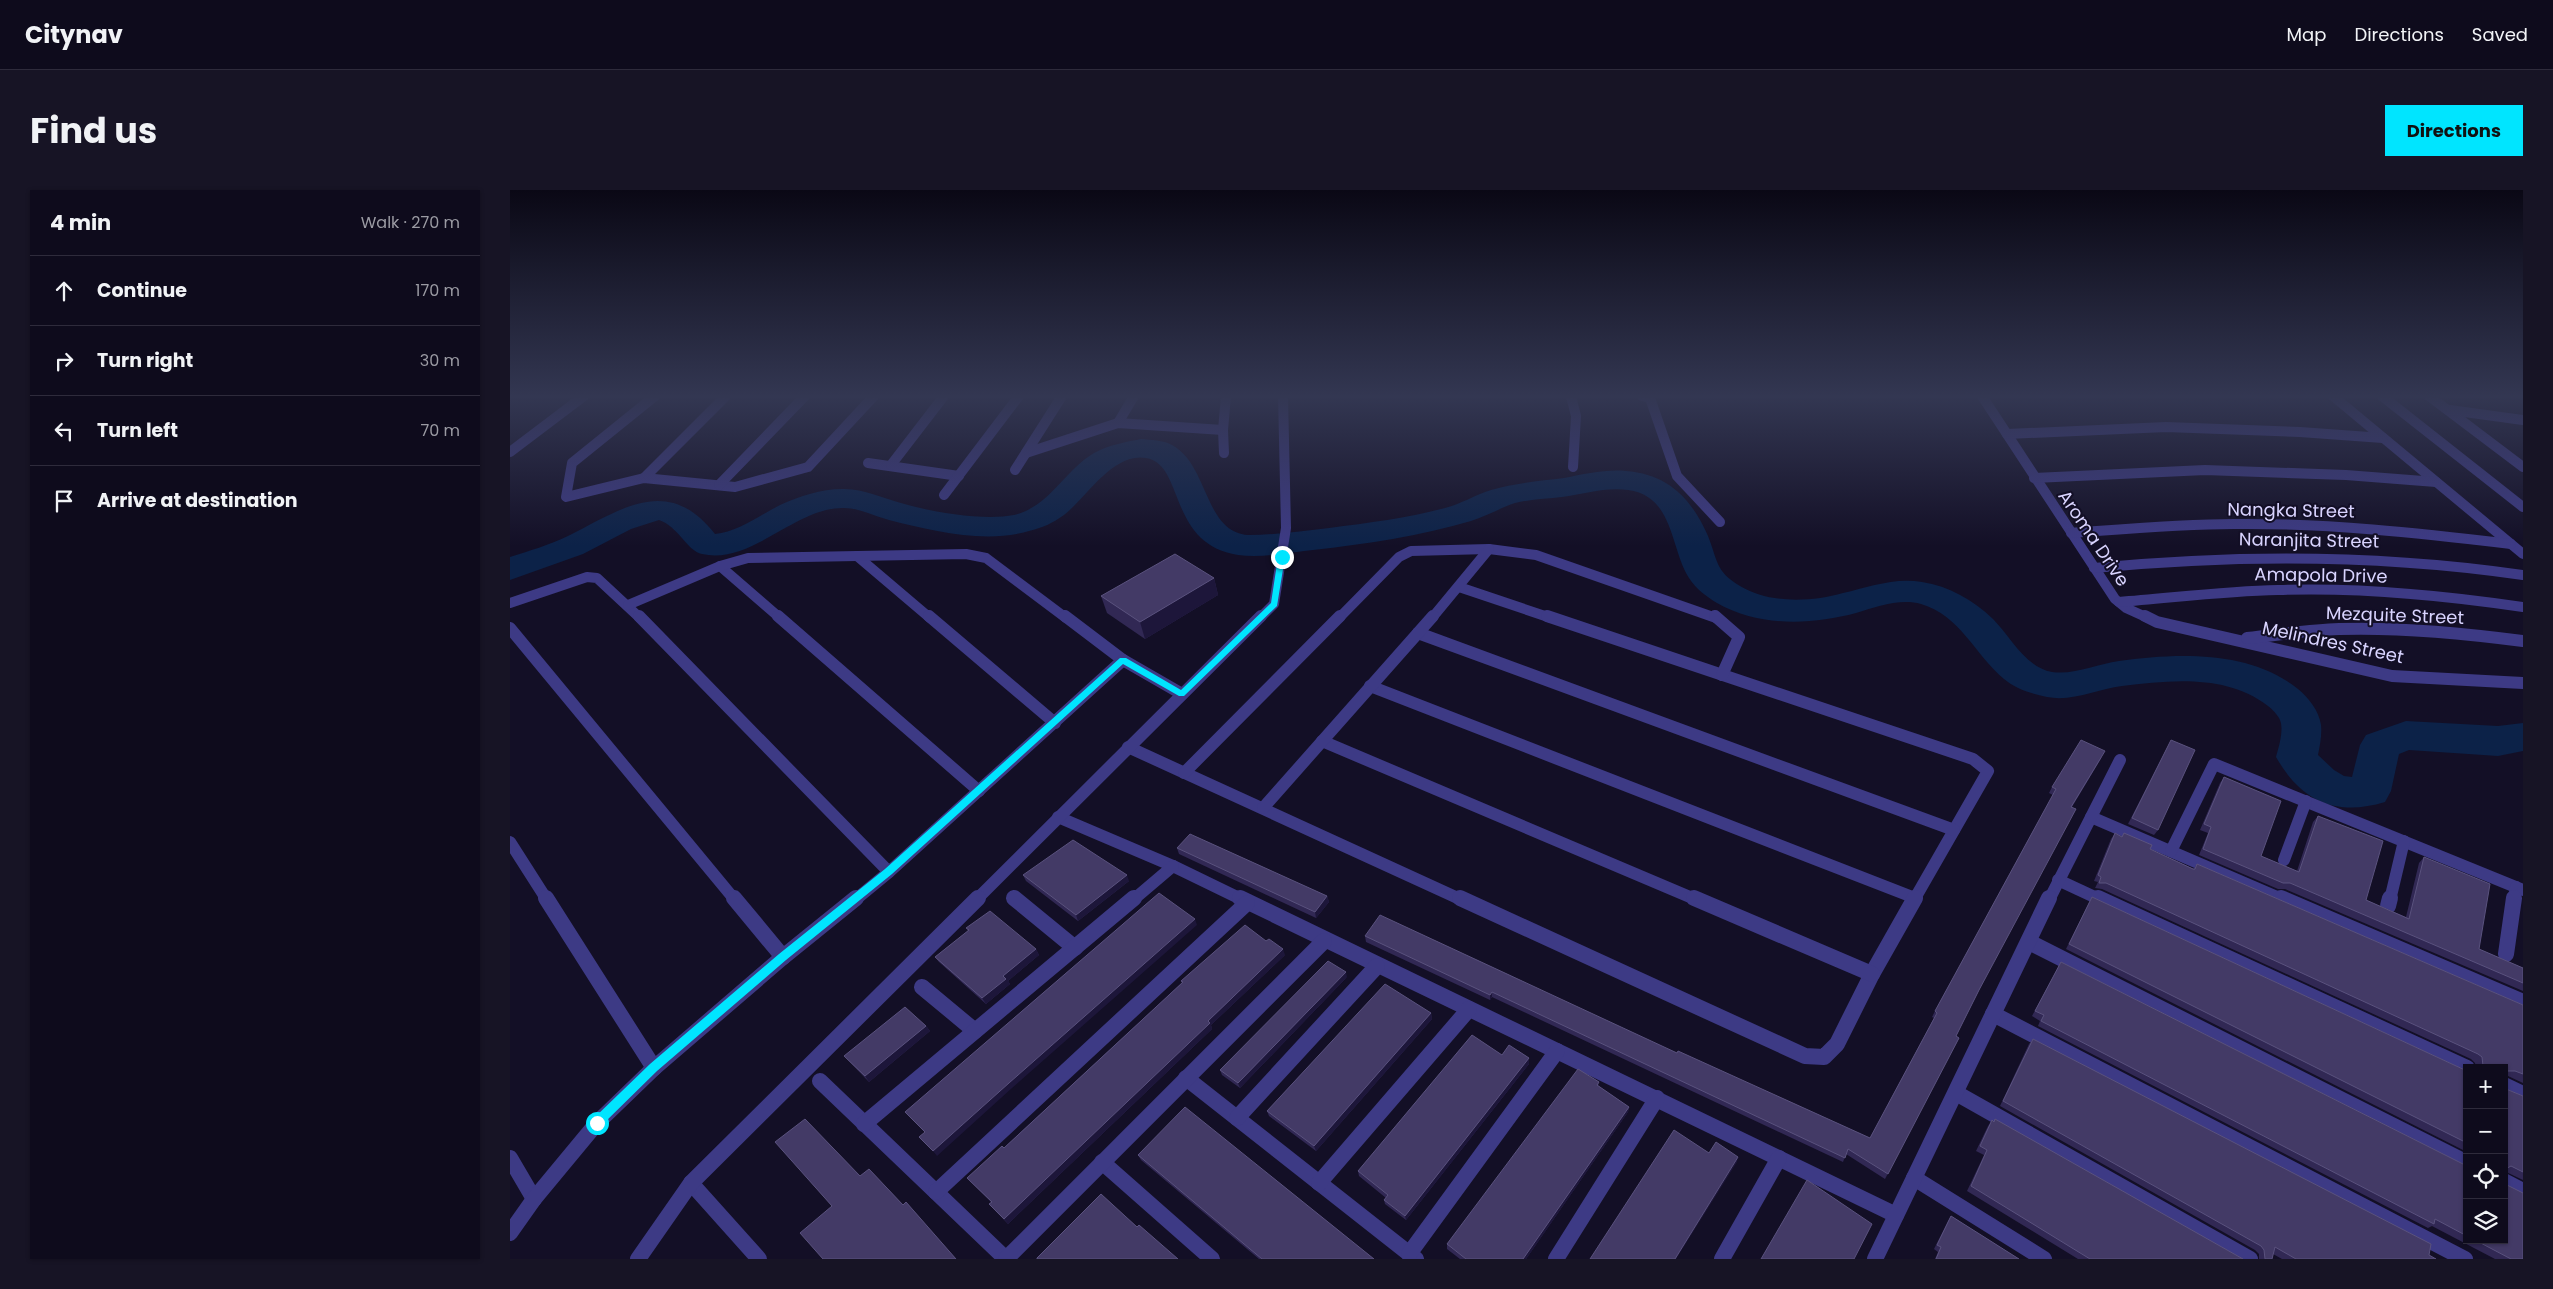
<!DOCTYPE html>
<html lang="en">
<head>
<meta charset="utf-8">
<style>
  :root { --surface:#0e0b1c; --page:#171425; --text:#f1f3f6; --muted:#9b9ba3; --line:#2e2b3b; --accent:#00e5ff }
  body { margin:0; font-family:Poppins,sans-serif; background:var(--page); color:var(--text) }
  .controls { position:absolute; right:15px; bottom:15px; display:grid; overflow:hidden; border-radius:0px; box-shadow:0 1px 4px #0004 }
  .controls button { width:45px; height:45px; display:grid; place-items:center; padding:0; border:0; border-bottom:1px solid var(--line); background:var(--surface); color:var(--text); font:25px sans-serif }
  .stop { position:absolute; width:15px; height:15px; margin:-11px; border:4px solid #00e5ff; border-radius:50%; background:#fff }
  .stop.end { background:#00e5ff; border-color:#fff; box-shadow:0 1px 5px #0008 }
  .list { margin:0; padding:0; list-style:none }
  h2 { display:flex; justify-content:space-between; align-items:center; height:65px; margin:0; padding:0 20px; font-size:21px }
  h2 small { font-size:16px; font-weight:400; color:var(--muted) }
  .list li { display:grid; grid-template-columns:32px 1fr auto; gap:15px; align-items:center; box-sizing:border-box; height:70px; padding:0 20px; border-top:1px solid var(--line) }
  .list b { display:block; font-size:19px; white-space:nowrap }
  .list em { font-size:16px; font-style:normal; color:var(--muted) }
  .icon { flex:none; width:28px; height:28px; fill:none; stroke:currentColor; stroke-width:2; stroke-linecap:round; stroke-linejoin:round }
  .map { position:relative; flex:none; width:2013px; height:1069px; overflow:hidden; border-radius:0px }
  header { display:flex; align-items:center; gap:30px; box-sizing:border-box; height:70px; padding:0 25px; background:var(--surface); border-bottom:1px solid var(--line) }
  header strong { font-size:24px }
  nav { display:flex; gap:28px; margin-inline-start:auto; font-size:18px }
  .intro { display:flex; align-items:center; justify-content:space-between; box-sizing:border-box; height:120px; padding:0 30px }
  h1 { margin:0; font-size:35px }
  .button { padding:12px 22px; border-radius:0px; background:var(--accent); color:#111; font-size:18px; font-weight:700 }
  main { display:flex; gap:30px; padding:0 30px }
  aside { flex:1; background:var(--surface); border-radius:0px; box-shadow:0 1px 4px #0004 }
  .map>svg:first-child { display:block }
</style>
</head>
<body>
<header>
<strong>Citynav</strong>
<nav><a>Map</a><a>Directions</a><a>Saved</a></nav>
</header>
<div class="intro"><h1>Find us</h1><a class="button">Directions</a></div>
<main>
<aside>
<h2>4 min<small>Walk · 270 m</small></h2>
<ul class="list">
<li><svg class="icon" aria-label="ahead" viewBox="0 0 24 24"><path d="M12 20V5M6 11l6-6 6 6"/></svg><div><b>Continue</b></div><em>170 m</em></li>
<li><svg class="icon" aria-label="right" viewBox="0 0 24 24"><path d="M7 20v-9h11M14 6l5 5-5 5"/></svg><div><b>Turn right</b></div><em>30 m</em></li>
<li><svg class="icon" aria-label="left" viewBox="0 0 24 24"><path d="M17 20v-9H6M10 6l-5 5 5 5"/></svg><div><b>Turn left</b></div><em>70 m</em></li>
<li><svg class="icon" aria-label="arrive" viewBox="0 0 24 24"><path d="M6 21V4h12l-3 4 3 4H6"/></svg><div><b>Arrive at destination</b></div></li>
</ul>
</aside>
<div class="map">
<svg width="2013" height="1069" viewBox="0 0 2013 1069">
  <rect width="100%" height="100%" fill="#130f26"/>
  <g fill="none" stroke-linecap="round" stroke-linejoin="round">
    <path fill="#0c2248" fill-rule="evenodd" d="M 631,249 C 641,250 653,250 662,255 C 699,275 694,342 738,345 C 765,345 792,341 819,338 C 858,333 897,328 935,318 C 951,314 965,305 981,300 C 1005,293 1030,291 1054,288 C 1075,284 1096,279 1116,281 C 1158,284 1182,309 1198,346 C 1208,371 1205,381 1230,396 C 1260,414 1301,412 1333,403 C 1359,397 1385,387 1412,392 C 1439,396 1463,410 1483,429 C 1500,446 1515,477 1542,482 C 1565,485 1587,474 1609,471 C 1667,463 1740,460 1788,499 C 1799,508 1809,521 1811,535 C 1812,545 1810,555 1808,565 L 1824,580 L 1834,586 L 1842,587 L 1850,555 L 1856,545 L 1896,531 L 1988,536 L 2013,533 L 2013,561 L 1988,566 L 1899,560 L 1889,564 L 1881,601 L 1875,612 C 1826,627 1791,611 1766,567 C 1769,556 1774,540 1770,530 C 1768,525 1762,519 1758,516 C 1717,484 1661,490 1612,496 C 1587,499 1563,512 1537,507 C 1522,504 1506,499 1494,489 C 1465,465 1450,425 1411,414 C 1390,408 1366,417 1346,423 C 1301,435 1249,437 1207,413 C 1197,407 1186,399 1179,388 C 1160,358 1164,306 1118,300 C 1096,297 1074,304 1052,307 C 1037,309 1021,309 1005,313 C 990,318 977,326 961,331 C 910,346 856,354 803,360 C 778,363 752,368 728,365 C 657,354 675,274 636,268 C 603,262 576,308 554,325 C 543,333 532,338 519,341 C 476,354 422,341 379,330 C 364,326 349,318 334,318 C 285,317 242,375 192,364 C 177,361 169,337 149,330 L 121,339 L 73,364 L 0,390 L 0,367 C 19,361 39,355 58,346 C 112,319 158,284 205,344 C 228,342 250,325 270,315 C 290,306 311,299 332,299 C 352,298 372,308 391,313 C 420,322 474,331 504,325 C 539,317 555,280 584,263 C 599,255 615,252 631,249 Z"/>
    <g stroke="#3d3a85" stroke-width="10">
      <polyline points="145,206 62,273 56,307 134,288 225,297 298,277 364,206"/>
      <polyline points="1061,206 1066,226 1063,277"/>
      <polyline points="1132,206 1140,208 1167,286 1210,332"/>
      <polyline points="1472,206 1605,409 1616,418 1638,428"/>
      <polyline points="1823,206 2013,364"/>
      <polyline points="1872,206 2013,317"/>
      <polyline points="1919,206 2013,277"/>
      <polyline points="1940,220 2013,230"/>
      <polyline points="608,233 624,206"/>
      <polyline points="1497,244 1656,237 1790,242 1873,248"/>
      <polyline points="0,262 74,206"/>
      <polyline points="516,263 608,233 713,240"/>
      <polyline points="714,263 713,240 716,206"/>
      <polyline points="358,273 449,286"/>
      <polyline points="381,275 434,206"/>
      <polyline points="505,280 552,206"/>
      <polyline points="134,288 216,206"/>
      <polyline points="1524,288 1695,280 1836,285 1926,292"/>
      <polyline points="209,295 295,206"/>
      <polyline points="434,305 509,206"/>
      <path d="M 1561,343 C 1615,339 1670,334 1724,334 C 1817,333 1909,343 2001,354"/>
      <polyline points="347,366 420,428"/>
      <polyline points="210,376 270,428"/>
      <path d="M 1584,378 C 1728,364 1869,364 2013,385"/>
      <polyline points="949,397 1041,428"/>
      <path d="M 1609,412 C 1662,408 1715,401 1768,400 C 1850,397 1932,405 2013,417"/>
      <polyline points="0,413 77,387 87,388 130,428"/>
      <polyline points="118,415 210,376 238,368 456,364 476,368 556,428"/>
      <polyline points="750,428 764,414 776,338 773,206"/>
      <polyline points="829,428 889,367 901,361 979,359 1026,365 1206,428"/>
      <polyline points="922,428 979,359"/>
    </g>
    <g stroke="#3d3a85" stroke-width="12">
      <polyline points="129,426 379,682"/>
      <polyline points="268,426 469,601"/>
      <polyline points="419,426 545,533"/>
      <polyline points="555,426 613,470 672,504"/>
      <polyline points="1037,426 1463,569 1478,581 1404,710"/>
      <polyline points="1205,426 1229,447 1212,485"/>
      <polyline points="1635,426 1647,432 1882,486 2013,493"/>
      <polyline points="0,438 225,710"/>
      <polyline points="908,443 1444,640"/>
      <path d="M 1737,448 C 1768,445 1798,440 1829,439 C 1891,437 1952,443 2013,451"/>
      <polyline points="860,496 1405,708"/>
      <polyline points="812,551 1187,710"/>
      <polyline points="618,557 952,710"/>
      <polyline points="674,583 830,426"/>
      <polyline points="753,618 923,426"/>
      <polyline points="548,627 663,676 733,710"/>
      <polyline points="1581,627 1774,710"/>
      <polyline points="0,652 37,710"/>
      <polyline points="1661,661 1704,574 2013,700"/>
      <polyline points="1774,670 1796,611"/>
      <polyline points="1548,690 1591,710"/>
      <polyline points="504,708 506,710"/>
      <polyline points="345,710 379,682 613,470"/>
      <polyline points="466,710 751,426"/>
      <polyline points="623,710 663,676"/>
      <polyline points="1539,710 1610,570"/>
      <polyline points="1880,710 1894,651"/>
      <polyline points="2004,710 2006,697"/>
    </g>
    <g stroke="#3d3a85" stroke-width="16">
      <polyline points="36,708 144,878"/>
      <polyline points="224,708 273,767"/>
      <polyline points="504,708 565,758"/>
      <polyline points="730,708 1386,1025"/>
      <polyline points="950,708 1295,866 1314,867 1327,854 1362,784 1405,708"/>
      <polyline points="1184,708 1362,784"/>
      <polyline points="1588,708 1957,878"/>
      <polyline points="1771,708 2013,812"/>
      <polyline points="1878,716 1880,708"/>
      <polyline points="1519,752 1957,973"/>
      <polyline points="1996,764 2004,708"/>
      <polyline points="412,797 465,841"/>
      <polyline points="1483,824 1955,1069"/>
      <polyline points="676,888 906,1069"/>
      <polyline points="310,891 496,1069"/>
      <polyline points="1994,895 2013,904"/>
      <polyline points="1446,903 1740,1069"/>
      <polyline points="727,928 867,776"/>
      <polyline points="354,934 624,708"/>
      <polyline points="0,968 24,1009"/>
      <polyline points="592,972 702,1069"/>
      <polyline points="1404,988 1534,1069"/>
      <polyline points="1994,991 2013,1001"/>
      <polyline points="181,993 249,1069"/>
      <polyline points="809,993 959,819"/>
      <polyline points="426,1002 737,713"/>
      <polyline points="0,1043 24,1009 87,933 144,878 273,767 346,708"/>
      <polyline points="899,1064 1047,861"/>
      <polyline points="128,1069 181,993 468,708"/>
      <polyline points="496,1069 814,751"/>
      <polyline points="1046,1069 1147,908"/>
      <polyline points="1212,1069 1269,968"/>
      <polyline points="1365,1069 1539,708"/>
    </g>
  </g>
  <g fill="#312854">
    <polygon points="704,388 708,405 635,449 597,423 591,406"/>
    <polygon points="1661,550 1648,640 1644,645 1618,634"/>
    <polygon points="1592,567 1562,617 1446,846 1449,848 1375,989 1336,964 1333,972 982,807 980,810 856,752 855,746 1167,863 1360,948 1424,828 1422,827 1425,821 1543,605 1539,603 1542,597"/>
    <polygon points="1714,587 1751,666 1787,681 1803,632 1808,626 1856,710 1896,727 1909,673 1914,667 1969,759 2013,778 2013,777 2013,801 1775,699 1768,699 1689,665 1698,643 1690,640 1710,593"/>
    <polygon points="1605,643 1684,679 1687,674 2013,815 2013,893 1998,886 1994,886 1994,878 1966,878 1965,873 1961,869 1592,699 1585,698 1588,692 1584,691 1601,649"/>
    <polygon points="667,658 817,706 819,712 806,728 669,664"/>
    <polygon points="513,685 619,691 568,731 516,691"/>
    <polygon points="1582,707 1957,881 1957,962 1556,759"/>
    <polygon points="456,738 526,759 529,765 498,791 500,794 476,814 429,772 425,767 458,741"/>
    <polygon points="775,765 701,835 702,839 498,1034 479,1014 481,1012 457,988 494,958 672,793 671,791"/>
    <polygon points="1551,772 1957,976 1957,1050 1994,1050 2013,1069 1985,1069 1922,1036 1918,1038 1528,836 1530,831 1522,826"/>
    <polygon points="837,787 730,898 712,885 710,880"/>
    <polygon points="921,823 922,829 806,961 759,926 757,921"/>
    <polygon points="416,836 420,841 359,892 334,866"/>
    <polygon points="1523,849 1919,1065 1926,1069 1772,1069 1763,1064 1762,1069 1749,1069 1749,1064 1745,1060 1490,916 1519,854"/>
    <polygon points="992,865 1019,868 1019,874 896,1030 875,1014 874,1010 876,1008 849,986 848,981"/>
    <polygon points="1089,892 1088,896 1119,917 1118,922 1016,1069 950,1069 937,1059 937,1054"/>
    <polygon points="1994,896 1996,899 2013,906 2013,990 1994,981"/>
    <polygon points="1482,930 1733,1069 1568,1069 1457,1001 1474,965 1466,961 1478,936"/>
    <polygon points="628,965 864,1069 749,1069 631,970"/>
    <polygon points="1441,1026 1509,1069 1425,1069 1428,1062 1424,1059 1438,1031"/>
  </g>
  <g fill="#1d163a">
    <polygon points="704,388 708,405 635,449 630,432"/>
    <polygon points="617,685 619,691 568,731 566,725"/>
    <polygon points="817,706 819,712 806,728 805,722"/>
    <polygon points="685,729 687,735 502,898 427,966 423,961 499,893"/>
    <polygon points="526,759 529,765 498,791 500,794 476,814 472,808 493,786"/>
    <polygon points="773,759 775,765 701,835 702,839 498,1034 494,1029 698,831"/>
    <polygon points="836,782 837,787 730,898 728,893"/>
    <polygon points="982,802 982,807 980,810 980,805"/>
    <polygon points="921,823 922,829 806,961 804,956"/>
    <polygon points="416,836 420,841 359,892 355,886"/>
    <polygon points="1019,868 1019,874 896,1030 895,1026"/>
    <polygon points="1119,917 1118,922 1016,1069 1013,1069"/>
    <polygon points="1228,967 1227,972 1166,1069 1165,1069"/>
  </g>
  <g fill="#433a66" stroke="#5a527e">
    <polygon points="665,364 704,388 630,432 591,406"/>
    <polygon points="1571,550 1595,561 1561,617 1566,619 1469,800 1446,846 1449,848 1378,984 1338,959 1335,968 982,802 980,805 855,746 870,725 1167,863 1168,861 1360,948 1427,823 1425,821 1546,599 1542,597"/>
    <polygon points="1661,550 1685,560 1648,640 1622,628"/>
    <polygon points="1714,587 1771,611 1751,666 1789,682 1808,626 1873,651 1856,710 1899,729 1914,667 1980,694 1969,759 2013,778 2013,793 1780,693 1773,693 1693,659 1701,637 1694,634"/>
    <polygon points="1605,643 1612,647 1614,643 1642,655 1640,659 1683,679 1685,679 1687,674 2013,815 2013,884 2005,881 1995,881 1994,884 1994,878 1972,878 1973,876 1972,867 1968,864 1596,693 1589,693 1591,687 1588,685"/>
    <polygon points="680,644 817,706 805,722 667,658"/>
    <polygon points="563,650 617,685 566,725 513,685"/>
    <polygon points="649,703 685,729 499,893 423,961 409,947 415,942 395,922"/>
    <polygon points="1582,707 1957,881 1957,953 1559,754"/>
    <polygon points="480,721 526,759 493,786 496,789 472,808 425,767 459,740 456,738"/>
    <polygon points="735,735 756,751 759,749 773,759 698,831 700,833 494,1029 479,1014 482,1012 457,988 492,956 494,958 673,792 671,791"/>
    <polygon points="818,771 836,782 728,893 710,880"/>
    <polygon points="1551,772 1957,976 1957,1046 1925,1029 1924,1034 1531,831 1534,825 1525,821"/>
    <polygon points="875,794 921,823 804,956 757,921"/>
    <polygon points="395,817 416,836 355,886 334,866"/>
    <polygon points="962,845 992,865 999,855 1019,868 895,1026 874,1010 878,1005 848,981"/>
    <polygon points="1523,849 1921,1054 1919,1065 1926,1069 1786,1069 1765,1057 1762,1069 1755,1069 1754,1060 1751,1056 1493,911"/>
    <polygon points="1068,879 1089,892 1087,895 1119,917 1013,1069 956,1069 937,1054"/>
    <polygon points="1994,896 1996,899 2013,906 2013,982 2001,976 1994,980"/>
    <polygon points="675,917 864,1069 752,1069 628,965"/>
    <polygon points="295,929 350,986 359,979 393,1015 396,1012 446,1069 313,1069 290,1043 322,1016 265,952"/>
    <polygon points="1485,929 1733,1069 1580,1069 1461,996 1477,960 1470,956 1482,930 1484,932"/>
    <polygon points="1164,940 1199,963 1206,952 1228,967 1165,1069 1080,1069"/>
    <polygon points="1297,990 1362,1034 1344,1069 1251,1069"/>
    <polygon points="1994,991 1997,995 2013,1003 2013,1069 2001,1069 1965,1050 1994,1050"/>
    <polygon points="591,1004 627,1037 629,1035 668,1069 527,1069 527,1068"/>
    <polygon points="1441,1026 1509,1069 1426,1069 1431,1057 1427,1055"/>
  </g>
  <linearGradient id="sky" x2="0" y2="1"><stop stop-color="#0a0815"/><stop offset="0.58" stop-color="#333752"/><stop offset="1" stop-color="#333752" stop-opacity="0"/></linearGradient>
  <rect width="2013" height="356" fill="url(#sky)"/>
  <polygon fill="#00e5ff" points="772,365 775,367 767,416 674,506 669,506 613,474 382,684 276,770 147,881 91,936 83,936 83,929 140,874 269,764 375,679 610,468 616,468 671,500 761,413 768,367"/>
  <g text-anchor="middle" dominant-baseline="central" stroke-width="4" stroke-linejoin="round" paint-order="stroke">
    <g font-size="18" fill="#d9d4ff" stroke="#130f26">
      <text transform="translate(1781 320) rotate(1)">Nangka Street</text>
      <text transform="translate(1584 348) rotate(56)">Aroma Drive</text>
      <text transform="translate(1799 350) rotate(1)">Naranjita Street</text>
      <text transform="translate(1811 385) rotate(1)">Amapola Drive</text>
      <text transform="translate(1885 425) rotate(2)">Mezquite Street</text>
      <text transform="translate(1823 452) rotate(12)">Melindres Street</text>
    </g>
  </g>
</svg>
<div class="controls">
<button>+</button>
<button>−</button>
<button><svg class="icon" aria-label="locate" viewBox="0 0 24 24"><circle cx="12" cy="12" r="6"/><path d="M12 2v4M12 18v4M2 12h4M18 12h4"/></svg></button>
<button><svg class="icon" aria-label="layers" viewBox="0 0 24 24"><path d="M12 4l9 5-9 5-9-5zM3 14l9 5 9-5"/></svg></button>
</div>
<div class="stop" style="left:87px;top:933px"></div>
<div class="stop end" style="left:772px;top:367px"></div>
</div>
</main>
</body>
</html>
